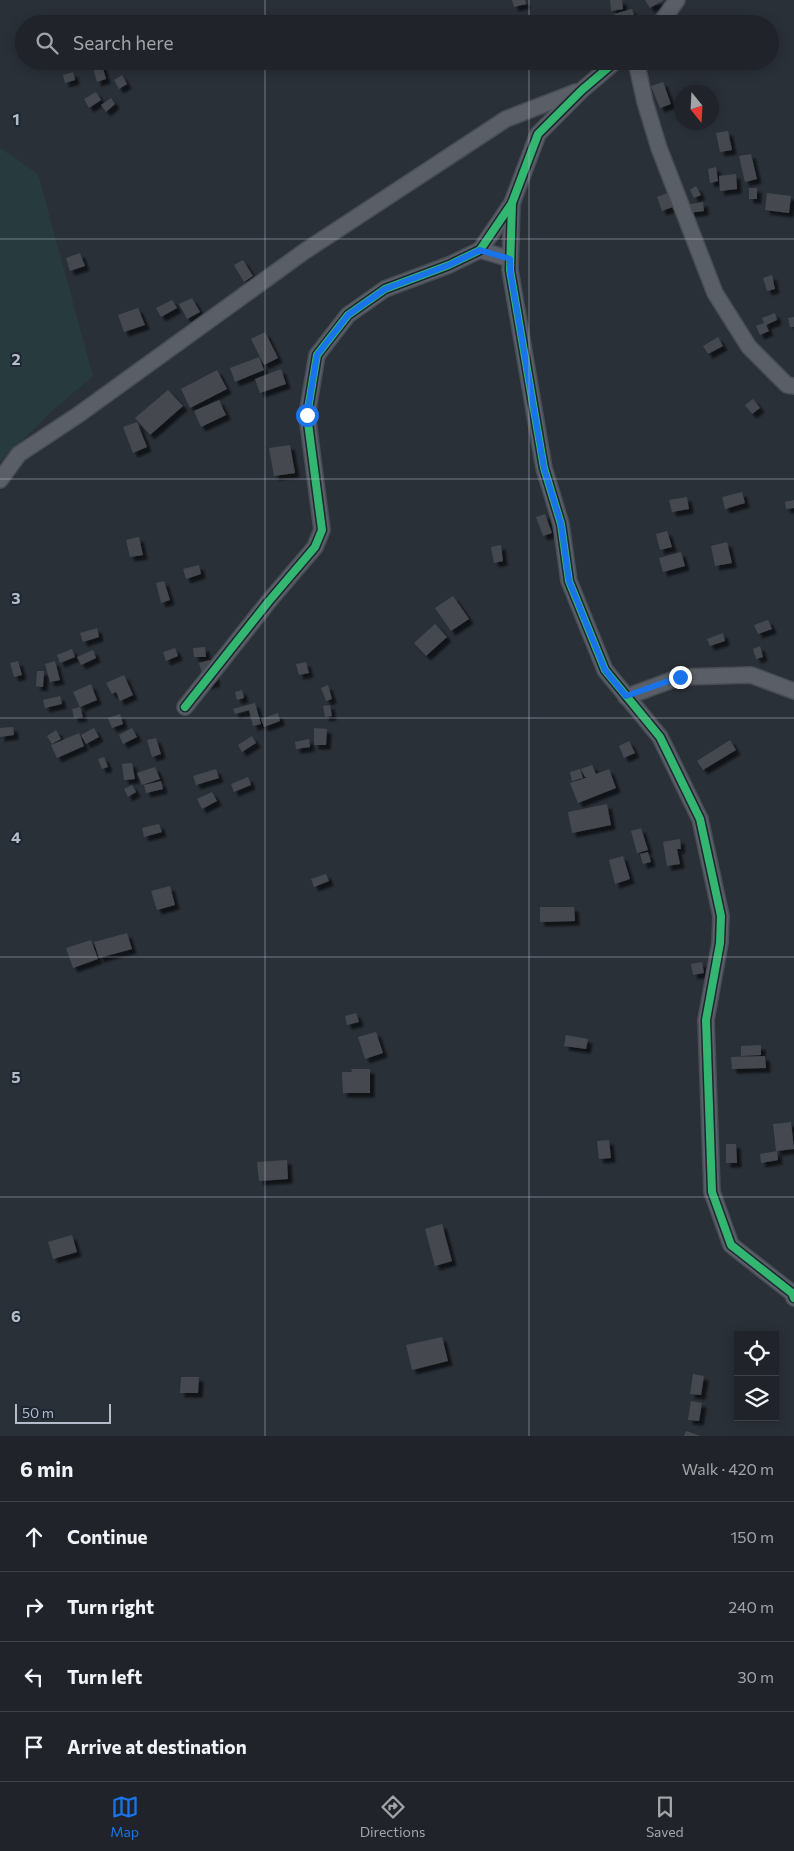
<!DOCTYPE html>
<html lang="en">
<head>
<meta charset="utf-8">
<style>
  :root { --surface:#20242a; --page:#2d3036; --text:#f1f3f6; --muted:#a2a4a8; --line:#3d4147; --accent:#1a73e8 }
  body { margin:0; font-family:Commissioner,sans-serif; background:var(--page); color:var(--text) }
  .controls { position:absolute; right:15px; bottom:15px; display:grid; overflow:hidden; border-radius:0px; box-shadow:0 2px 12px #0003 }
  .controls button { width:45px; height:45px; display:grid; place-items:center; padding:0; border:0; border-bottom:1px solid var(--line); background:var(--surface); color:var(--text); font:25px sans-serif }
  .compass { position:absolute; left:674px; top:85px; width:45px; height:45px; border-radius:50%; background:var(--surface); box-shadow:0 2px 12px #0003; rotate:162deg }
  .scale { position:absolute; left:15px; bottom:12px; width:96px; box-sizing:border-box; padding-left:5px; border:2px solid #b4bcc9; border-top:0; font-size:14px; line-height:18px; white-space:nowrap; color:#b4bcc9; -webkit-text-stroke:4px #1d2633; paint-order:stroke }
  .stop { position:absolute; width:15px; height:15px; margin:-11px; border:4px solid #1a73e8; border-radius:50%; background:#fff }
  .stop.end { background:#1a73e8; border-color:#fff; box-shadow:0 1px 5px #0008 }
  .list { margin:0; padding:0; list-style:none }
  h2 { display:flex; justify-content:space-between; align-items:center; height:65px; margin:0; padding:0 20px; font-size:21px }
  h2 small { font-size:16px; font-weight:400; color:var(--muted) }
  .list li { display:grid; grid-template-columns:32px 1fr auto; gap:15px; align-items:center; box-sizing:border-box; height:70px; padding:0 20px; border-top:1px solid var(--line) }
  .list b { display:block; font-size:19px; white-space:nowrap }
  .list em { font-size:16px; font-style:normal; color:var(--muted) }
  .icon { flex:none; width:28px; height:28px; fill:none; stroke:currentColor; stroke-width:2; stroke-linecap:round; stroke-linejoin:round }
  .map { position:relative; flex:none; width:794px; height:1436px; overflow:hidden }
  .search { position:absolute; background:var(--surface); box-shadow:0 2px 12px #0003; left:15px; right:15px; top:15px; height:55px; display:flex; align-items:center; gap:12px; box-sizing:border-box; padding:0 18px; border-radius:28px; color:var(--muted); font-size:19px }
  .sheet { height:345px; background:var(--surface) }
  nav { display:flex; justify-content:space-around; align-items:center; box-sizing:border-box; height:70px; border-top:1px solid var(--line); background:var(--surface); font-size:14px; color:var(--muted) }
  nav a { display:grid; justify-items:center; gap:2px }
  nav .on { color:var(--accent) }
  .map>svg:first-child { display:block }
</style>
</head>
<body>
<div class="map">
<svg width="794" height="1436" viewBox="0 0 794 1436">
  <defs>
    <filter id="shadow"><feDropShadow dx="4.5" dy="4.5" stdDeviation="1" flood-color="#0009"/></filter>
  </defs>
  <rect width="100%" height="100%" fill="#2a3038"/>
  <polygon fill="#273a3e" points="0,148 38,174 93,376 50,413 0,462"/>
  <g fill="#444950" filter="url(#shadow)">
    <polygon points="512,0 525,0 526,4 514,7"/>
    <polygon points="610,0 622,0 623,9 611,11"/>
    <polygon points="645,0 664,0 650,8"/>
    <polygon points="632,9 635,19 616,24 614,14"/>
    <polygon points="91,61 101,61 106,79 97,82"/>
    <polygon points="73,72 75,80 65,83 63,75"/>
    <polygon points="122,75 127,84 119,89 114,80"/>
    <polygon points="663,82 671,104 660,108 651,86"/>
    <polygon points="96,92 101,100 89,108 84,99"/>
    <polygon points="111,98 115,104 106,112 101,105"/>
    <polygon points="728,131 732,150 720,152 716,133"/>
    <polygon points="751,154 757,179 745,182 739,156"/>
    <polygon points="716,167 718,181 710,183 708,169"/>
    <polygon points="736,174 737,189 720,191 719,176"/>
    <polygon points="696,186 701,195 694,198 690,190"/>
    <rect x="749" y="188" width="8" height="11"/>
    <polygon points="676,190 681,204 662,211 657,197"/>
    <polygon points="767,193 791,196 789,213 765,210"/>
    <polygon points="703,202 704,211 688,213 686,205"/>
    <polygon points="80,253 85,266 70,271 66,258"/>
    <polygon points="243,260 253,276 244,282 234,265"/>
    <polygon points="772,275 775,289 767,291 763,278"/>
    <polygon points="192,298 200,312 187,319 179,304"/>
    <polygon points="172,300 177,308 161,317 156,308"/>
    <polygon points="138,308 145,325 124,332 118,315"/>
    <polygon points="775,313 777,320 766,325 769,331 760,335 756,326 764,323 762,318"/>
    <polygon points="794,317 794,327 790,327 788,318"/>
    <polygon points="265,332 278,358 264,365 251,339"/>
    <polygon points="718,337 723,346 708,354 703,346"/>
    <polygon points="259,357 264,370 235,382 230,368"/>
    <polygon points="281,369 286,384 260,393 255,379"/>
    <polygon points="217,370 227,389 190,408 181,389"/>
    <polygon points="168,390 183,406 150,435 135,418"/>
    <polygon points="753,399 760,408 752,414 745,405"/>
    <polygon points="219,400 226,415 201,427 194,411"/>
    <polygon points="137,422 147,447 133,453 123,427"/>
    <polygon points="290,445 295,473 274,476 269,448"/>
    <polygon points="742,492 745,503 725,509 722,497"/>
    <polygon points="687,497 689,509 672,512 669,500"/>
    <polygon points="794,500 794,508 786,509 785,502"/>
    <polygon points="545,514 552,533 543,536 536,517"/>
    <polygon points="667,531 672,547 660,550 656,534"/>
    <polygon points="139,537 143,555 130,557 126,540"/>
    <polygon points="727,542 732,563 715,566 711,546"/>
    <polygon points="501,545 503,561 494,563 491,547"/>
    <polygon points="681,552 685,566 663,572 659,558"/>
    <polygon points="199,565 201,574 186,579 183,569"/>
    <polygon points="164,581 170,600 161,603 156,583"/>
    <polygon points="453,596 469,619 451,631 435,608"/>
    <polygon points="768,620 772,629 758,634 754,625"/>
    <polygon points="435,624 447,637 426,656 414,643"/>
    <polygon points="97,628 99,637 83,642 80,633"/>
    <polygon points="723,633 725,641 710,646 707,639"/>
    <polygon points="760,646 763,657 756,659 753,649"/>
    <polygon points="205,647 206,657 194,657 193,648"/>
    <polygon points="175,648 178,656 166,661 163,652"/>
    <polygon points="72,649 75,657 60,663 57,655"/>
    <polygon points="93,650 96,658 81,665 77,657"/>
    <polygon points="210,660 216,682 205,685 199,663"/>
    <polygon points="18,661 22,675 14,677 10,663"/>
    <polygon points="55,661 60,680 50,682 45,664"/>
    <polygon points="306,662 309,673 299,675 296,664"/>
    <polygon points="37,671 44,671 43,687 36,686"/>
    <polygon points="124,675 133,695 120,701 116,692 112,694 106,683"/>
    <polygon points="91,684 97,700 80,707 83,717 74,718 72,709 80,707 73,692"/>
    <polygon points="328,685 332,699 326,701 321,688"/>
    <polygon points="242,690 244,698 237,700 235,692"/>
    <polygon points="60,696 62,704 45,708 43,700"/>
    <polygon points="255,703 261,724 253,726 249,710 235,714 233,709"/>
    <polygon points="330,705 332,716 325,717 323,706"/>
    <polygon points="278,713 280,721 264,727 261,719"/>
    <polygon points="120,714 123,724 112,728 108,718"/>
    <polygon points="13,727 14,735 0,737 0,728"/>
    <polygon points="94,728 99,737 86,744 81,735"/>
    <polygon points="132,728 137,737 123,744 119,735"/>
    <polygon points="314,728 327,729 326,745 314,745"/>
    <polygon points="56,730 61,739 52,744 47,736"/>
    <polygon points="79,733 84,746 57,758 51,745"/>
    <polygon points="252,736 256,743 242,752 238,745"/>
    <polygon points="156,738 161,754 152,757 147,740"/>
    <polygon points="309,739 310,747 296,749 295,742"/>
    <polygon points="730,740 736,750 703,770 697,761"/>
    <polygon points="629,741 635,753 624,758 619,746"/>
    <polygon points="104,757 108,767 102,769 98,759"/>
    <polygon points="132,763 135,779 124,780 122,764"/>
    <polygon points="592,765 596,774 609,769 616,788 578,803 570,783 588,777 585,777 581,769"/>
    <polygon points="155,767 160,779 142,785 137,773"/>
    <polygon points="216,769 219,778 196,785 193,776"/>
    <polygon points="580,769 583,778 572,781 570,772"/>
    <polygon points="248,777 251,785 234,792 231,784"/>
    <polygon points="161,781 163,789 146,793 144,785"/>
    <polygon points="132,785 136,792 128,797 124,789"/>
    <polygon points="212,792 217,801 202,809 197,799"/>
    <polygon points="607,804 611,825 572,833 568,812"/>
    <polygon points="159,824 162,832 144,837 142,828"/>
    <polygon points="641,828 648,850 637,853 631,831"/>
    <polygon points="680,839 681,849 677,849 680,864 667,866 663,842"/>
    <polygon points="648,852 651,862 643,864 640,854"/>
    <polygon points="623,856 630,879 615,884 609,860"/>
    <polygon points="326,874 329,881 314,887 311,879"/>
    <polygon points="170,886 175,905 157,910 151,891"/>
    <polygon points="540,907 574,907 575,921 540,922"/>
    <polygon points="127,933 132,949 99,958 94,942"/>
    <polygon points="91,940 98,959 73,968 66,948"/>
    <polygon points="702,962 704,973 693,975 691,964"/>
    <polygon points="356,1013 359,1022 347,1025 345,1016"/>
    <polygon points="376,1032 383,1053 365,1059 358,1037"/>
    <polygon points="566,1035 588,1039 586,1049 564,1046"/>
    <polygon points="761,1045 761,1055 741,1056 741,1046"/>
    <polygon points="765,1056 766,1068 732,1069 731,1057"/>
    <polygon points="351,1069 370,1069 370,1093 343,1093 342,1072 352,1072"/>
    <polygon points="791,1122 794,1149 776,1151 773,1124"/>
    <polygon points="609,1140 611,1158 599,1159 597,1141"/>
    <polygon points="726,1144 736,1144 737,1163 726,1163"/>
    <polygon points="777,1151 778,1160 761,1163 760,1154"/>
    <polygon points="287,1160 288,1179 259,1181 257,1162"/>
    <polygon points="442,1224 452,1261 435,1266 425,1229"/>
    <polygon points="72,1235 77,1252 53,1259 48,1242"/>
    <polygon points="442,1337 448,1361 412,1370 406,1345"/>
    <polygon points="693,1374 704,1376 701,1395 690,1394"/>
    <polygon points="181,1377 199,1377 198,1393 180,1393"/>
    <polygon points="691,1401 702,1403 699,1421 688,1420"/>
    <polygon points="686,1431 701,1436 684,1436"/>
  </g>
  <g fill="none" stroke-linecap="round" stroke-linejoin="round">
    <g stroke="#484c53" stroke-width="18">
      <g id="street">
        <polyline points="660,24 677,0"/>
        <polyline points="636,61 645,102 659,148 715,293 749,347 787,385 794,386"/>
        <polyline points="512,203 510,270 544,468 561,524 569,581 605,670 660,737 700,819 721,916 720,943 706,1020 712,1192 731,1245 792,1293 794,1298"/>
        <polyline points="480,250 510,259"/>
        <polyline points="0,480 19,454 78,415 305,251 506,119 576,92"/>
        <polyline points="626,697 680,677 751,675 794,691"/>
        <polyline points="185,707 269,601 315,547 322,530 307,415 317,355 348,315 385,289 449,265 480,250 512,203 538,134 582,90 616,61"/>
      </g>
    </g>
    <use href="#street" stroke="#5a5e66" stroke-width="15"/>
    <g stroke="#1d2633" stroke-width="11">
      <g id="cycleway">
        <polyline points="512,203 510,270 544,468 561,524 569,581 605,670 660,737 700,819 721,916 720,943 706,1020 712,1192 731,1245 792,1293 794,1298"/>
        <polyline points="185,707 269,601 315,547 322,530 307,415 317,355 348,315 385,289 449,265 480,250 512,203 538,134 582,90 616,61"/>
      </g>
    </g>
    <use href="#cycleway" stroke="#33b770" stroke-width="8"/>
  </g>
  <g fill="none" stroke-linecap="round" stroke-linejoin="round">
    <polyline stroke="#1a73e8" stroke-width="6" points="307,415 317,355 348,315 385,289 449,265 480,250 510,259 510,270 544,468 561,524 569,581 605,670 626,696 680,677"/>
  </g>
  <path fill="none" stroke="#b4bcc9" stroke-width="1" stroke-opacity="0.55" d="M 265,0 L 265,24M 529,0 L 529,24M 265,61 L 265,1436M 529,61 L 529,1436M 0,239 L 794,239M 0,479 L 794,479M 0,718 L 794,718M 0,957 L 794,957M 0,1197 L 794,1197"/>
  <g font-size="16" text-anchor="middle" font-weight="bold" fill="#b4bcc9" stroke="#1d2633" stroke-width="4" stroke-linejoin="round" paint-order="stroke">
    <text x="16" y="125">1</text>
    <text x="16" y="365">2</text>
    <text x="16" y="604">3</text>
    <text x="16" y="843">4</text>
    <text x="16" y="1083">5</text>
    <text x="16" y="1322">6</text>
  </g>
</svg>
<div class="controls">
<button><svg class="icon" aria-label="locate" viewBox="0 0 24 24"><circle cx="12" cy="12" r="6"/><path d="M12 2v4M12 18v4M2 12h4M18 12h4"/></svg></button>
<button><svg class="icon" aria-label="layers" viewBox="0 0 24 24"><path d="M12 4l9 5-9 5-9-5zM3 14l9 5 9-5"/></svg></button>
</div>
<svg class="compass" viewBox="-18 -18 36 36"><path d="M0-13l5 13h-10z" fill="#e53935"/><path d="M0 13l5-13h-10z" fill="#a2a4a8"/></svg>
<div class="scale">50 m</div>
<div class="stop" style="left:307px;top:415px"></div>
<div class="stop end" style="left:680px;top:677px"></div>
<div class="search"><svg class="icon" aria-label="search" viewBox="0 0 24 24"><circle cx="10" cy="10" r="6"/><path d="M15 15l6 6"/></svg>Search here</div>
</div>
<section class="sheet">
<h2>6 min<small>Walk · 420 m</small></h2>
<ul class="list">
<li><svg class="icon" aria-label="ahead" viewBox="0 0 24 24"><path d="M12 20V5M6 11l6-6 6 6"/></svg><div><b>Continue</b></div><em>150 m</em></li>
<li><svg class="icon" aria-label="right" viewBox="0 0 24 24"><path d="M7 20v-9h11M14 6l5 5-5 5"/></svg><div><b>Turn right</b></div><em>240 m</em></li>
<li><svg class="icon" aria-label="left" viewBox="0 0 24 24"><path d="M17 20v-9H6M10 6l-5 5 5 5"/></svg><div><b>Turn left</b></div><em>30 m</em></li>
<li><svg class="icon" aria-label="arrive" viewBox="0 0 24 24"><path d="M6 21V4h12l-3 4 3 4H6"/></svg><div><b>Arrive at destination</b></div></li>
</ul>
</section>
<nav>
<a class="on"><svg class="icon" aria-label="map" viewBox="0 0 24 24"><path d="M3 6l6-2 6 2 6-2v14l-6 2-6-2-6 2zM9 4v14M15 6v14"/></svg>Map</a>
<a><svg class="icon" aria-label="directions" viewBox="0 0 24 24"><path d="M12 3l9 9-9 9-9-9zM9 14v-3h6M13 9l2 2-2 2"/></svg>Directions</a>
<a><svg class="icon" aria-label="saved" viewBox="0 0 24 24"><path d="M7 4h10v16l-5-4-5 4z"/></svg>Saved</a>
</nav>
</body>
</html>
